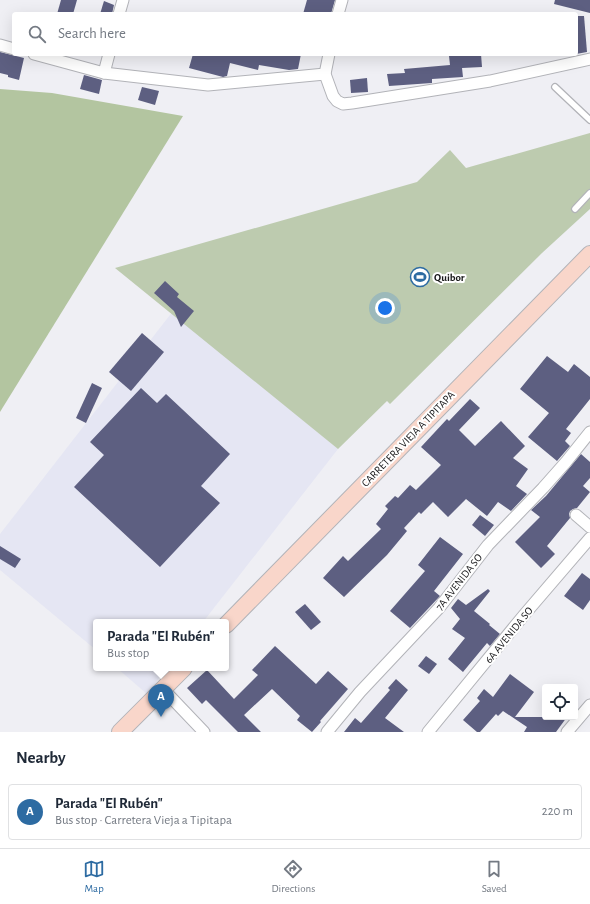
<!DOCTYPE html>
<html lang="en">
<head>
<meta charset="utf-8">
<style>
  :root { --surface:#fff; --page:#f6f6f7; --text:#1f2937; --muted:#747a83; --line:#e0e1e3; --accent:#2d6ba2 }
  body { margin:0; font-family:"Alegreya Sans",sans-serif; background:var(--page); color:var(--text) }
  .controls { position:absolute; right:12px; bottom:12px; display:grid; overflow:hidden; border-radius:4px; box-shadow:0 4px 16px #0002 }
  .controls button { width:36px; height:36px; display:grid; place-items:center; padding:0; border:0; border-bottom:1px solid var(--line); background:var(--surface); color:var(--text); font:20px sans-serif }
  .you { position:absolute; left:385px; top:308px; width:14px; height:14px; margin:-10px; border:3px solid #fff; border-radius:50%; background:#1a73e8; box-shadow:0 0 0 6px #1a73e833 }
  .badge { display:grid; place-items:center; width:26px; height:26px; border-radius:50%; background:var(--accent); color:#fff; font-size:13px; font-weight:700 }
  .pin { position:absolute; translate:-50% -33px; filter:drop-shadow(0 1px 2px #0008) }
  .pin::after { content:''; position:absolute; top:21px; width:14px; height:12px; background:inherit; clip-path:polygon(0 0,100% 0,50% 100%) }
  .popup { position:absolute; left:93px; top:619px; width:136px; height:52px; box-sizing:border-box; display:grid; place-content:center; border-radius:4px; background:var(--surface); filter:drop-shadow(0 1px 3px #0005); font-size:13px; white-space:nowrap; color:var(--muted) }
  .popup b { font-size:15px; color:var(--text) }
  .popup::after { content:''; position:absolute; left:50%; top:100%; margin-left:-8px; border:8px solid transparent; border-top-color:var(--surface) }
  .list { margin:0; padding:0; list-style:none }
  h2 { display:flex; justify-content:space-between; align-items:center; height:52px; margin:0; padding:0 16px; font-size:17px }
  h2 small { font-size:13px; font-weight:400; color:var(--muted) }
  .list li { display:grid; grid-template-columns:26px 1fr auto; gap:12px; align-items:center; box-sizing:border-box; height:56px; margin:0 8px 8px; padding:0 8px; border:1px solid var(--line); border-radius:4px }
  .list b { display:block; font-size:15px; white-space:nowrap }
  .list p { margin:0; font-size:13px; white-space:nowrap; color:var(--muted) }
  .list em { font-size:13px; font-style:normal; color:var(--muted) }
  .icon { flex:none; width:22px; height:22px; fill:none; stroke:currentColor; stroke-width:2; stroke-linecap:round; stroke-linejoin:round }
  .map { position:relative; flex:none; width:590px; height:732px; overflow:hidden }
  .search { position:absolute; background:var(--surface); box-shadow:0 4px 16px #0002; left:12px; right:12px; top:12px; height:44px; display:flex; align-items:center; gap:10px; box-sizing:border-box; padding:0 14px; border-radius:4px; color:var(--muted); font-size:15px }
  .sheet { height:116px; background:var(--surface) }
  nav { display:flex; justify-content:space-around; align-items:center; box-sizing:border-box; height:56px; border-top:1px solid var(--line); background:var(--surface); font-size:11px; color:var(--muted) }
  nav a { display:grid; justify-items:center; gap:2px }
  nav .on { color:var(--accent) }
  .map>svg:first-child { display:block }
</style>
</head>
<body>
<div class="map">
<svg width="590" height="732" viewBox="0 0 590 732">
  <rect width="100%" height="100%" fill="#efeff4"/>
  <g fill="#e5e6f3">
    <polygon points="173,311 338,449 203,622 96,622 96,650 0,570 0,534"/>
    <polygon points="117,668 167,668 147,694"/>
  </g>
  <polygon fill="#bdcbaf" points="590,133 590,209 542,253 390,404 387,401 338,449 115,268 417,182 450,150 466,168"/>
  <polygon fill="#b3c5a0" points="0,89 52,93 183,116 0,412"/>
  <g fill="#5d5f81">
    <polygon points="61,0 77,0 73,14 57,14"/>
    <polygon points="307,0 335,0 331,14 303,14"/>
    <polygon points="555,0 590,0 590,13 554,4"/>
    <polygon points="104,1 114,5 112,14 100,14"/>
    <polygon points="576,16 584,16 587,52 576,54"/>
    <polygon points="0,52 24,58 19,80 8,77 8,75 0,73"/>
    <polygon points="193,54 301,54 298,69 289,70 259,65 258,70 230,63 227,76 223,77 189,68"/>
    <polygon points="468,54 481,54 482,67 462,68 463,77 432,79 432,83 389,86 387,74 405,73 404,69 450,65 449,56"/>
    <polygon points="84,75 102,80 99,94 80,89"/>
    <polygon points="367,78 368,92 351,93 350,80"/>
    <polygon points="142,87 159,91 155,105 138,100"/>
    <polygon points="165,281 179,294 177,297 194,311 181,327 174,311 154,293"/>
    <polygon points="142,333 164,352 131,391 109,372"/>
    <polygon points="547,356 568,372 574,364 590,377 590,399 566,429 571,433 565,441 570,446 557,461 528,437 549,413 520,389"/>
    <polygon points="92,383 102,388 86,423 76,418"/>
    <polygon points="141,388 157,403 166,394 230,454 201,486 220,503 160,567 74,487 104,455 90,442"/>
    <polygon points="470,399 480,408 459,430 475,446 501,421 525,446 513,458 528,469 516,486 527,494 511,511 498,502 487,516 466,499 448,517 433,502 421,514 419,512 404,528 407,531 387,555 344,597 323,578 343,556 348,561 381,529 376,524 388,509 385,506 395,496 398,498 410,485 416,490 441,465 421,447 447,419 449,421"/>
    <polygon points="581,454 590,462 590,478 583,486 590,492 577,508 573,509 570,511 569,514 570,518 547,546 555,554 541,568 515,542 540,517 531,510 546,496"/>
    <polygon points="480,515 494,525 485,536 472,525"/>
    <polygon points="440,537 463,554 434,591 440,596 410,628 390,611 425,571 418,565"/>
    <polygon points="0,546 21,559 15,568 0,559"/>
    <polygon points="582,573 590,579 590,600 583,610 564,596"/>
    <polygon points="488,589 490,591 474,611 490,624 489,625 500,634 490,646 487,643 463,672 448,659 465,638 452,629 460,619 451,608 458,599 466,605"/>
    <polygon points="305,604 321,622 311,630 295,612"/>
    <polygon points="275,646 316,684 328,671 348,689 320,721 321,722 312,732 297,720 300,716 272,689 244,715 261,732 238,732 206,700 202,704 187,688 207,670 234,699 258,675 252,670"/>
    <polygon points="426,656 437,664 429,674 418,666"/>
    <polygon points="510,674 534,692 515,717 567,717 556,732 524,732 527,727 503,711 498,716 496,714 480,732 477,732 463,720 480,701 477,698 484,689 493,697"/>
    <polygon points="396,679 408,690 385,718 404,732 344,732 355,718 361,723 390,690 388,688"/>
  </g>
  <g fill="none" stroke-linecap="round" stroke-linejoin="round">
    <g stroke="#b2b3b8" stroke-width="8">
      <g id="service">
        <polyline points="555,87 590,120"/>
        <polyline points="575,209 590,193"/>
      </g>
    </g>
    <g stroke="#b2b3b8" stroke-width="13">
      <g id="minor">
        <polyline points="119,14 123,0"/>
        <polyline points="338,14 342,0"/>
        <polyline points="0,45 14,49"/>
        <polyline points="34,54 104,73 208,85 325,74"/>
        <polyline points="329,54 325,74 333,96 337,101 343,104 352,103 490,81 590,59"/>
        <polyline points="104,73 109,54"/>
        <polyline points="576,515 590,527"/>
        <polyline points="163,689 204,732"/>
        <polyline points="327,732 360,692 439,608 488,545 543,488 566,462 590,432"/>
        <polyline points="428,732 524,615 590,538"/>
        <polyline points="567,732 590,705"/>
      </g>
    </g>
    <g stroke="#b2b3b8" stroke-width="18">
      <g id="secondary">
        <polyline points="226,625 590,254"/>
        <polyline points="120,732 184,668"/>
      </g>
    </g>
    <use href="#service" stroke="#fff" stroke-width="5.5"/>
    <use href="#minor" stroke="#fff" stroke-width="11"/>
    <use href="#secondary" stroke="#f9d6ca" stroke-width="16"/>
  </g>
  <defs>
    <g id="stadium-ring" transform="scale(1)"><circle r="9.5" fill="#fff" stroke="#2d6ba2" stroke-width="1.5"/><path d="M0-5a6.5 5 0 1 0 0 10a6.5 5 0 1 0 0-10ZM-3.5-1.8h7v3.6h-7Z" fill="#2d6ba2"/></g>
  </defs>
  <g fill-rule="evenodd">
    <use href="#stadium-ring" x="420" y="277"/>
  </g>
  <g text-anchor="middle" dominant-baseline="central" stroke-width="4" stroke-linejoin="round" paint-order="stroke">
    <g font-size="11" font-weight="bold" fill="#18181a" stroke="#fff" text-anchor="start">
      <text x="434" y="277">Quibor</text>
    </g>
    <g font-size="11" fill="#18181a" stroke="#fff">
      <text transform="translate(408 439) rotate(-46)">CARRETERA VIEJA A TIPITAPA</text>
      <text transform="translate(459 582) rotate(-52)">7A AVENIDA SO</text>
      <text transform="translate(509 635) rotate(-51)">6A AVENIDA SO</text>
    </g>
  </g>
</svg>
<div class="controls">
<button><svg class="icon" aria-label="locate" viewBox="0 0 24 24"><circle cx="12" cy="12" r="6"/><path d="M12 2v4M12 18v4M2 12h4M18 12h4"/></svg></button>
</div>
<div class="you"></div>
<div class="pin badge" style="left:161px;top:717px">A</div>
<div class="popup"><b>Parada &quot;El Rubén&quot;</b>Bus stop</div>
<div class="search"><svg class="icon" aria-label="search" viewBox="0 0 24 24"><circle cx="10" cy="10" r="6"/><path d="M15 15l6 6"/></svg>Search here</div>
</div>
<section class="sheet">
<h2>Nearby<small></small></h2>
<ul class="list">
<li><span class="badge">A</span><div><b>Parada &quot;El Rubén&quot;</b><p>Bus stop · Carretera Vieja a Tipitapa</p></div><em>220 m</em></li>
</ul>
</section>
<nav>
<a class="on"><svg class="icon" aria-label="map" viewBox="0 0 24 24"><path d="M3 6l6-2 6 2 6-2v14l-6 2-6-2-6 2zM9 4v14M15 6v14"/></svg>Map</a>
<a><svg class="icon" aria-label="directions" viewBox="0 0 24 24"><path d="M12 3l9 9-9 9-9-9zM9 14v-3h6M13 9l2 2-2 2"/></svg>Directions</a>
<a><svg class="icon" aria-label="saved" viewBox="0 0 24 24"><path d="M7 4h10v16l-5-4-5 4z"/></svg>Saved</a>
</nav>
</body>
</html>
